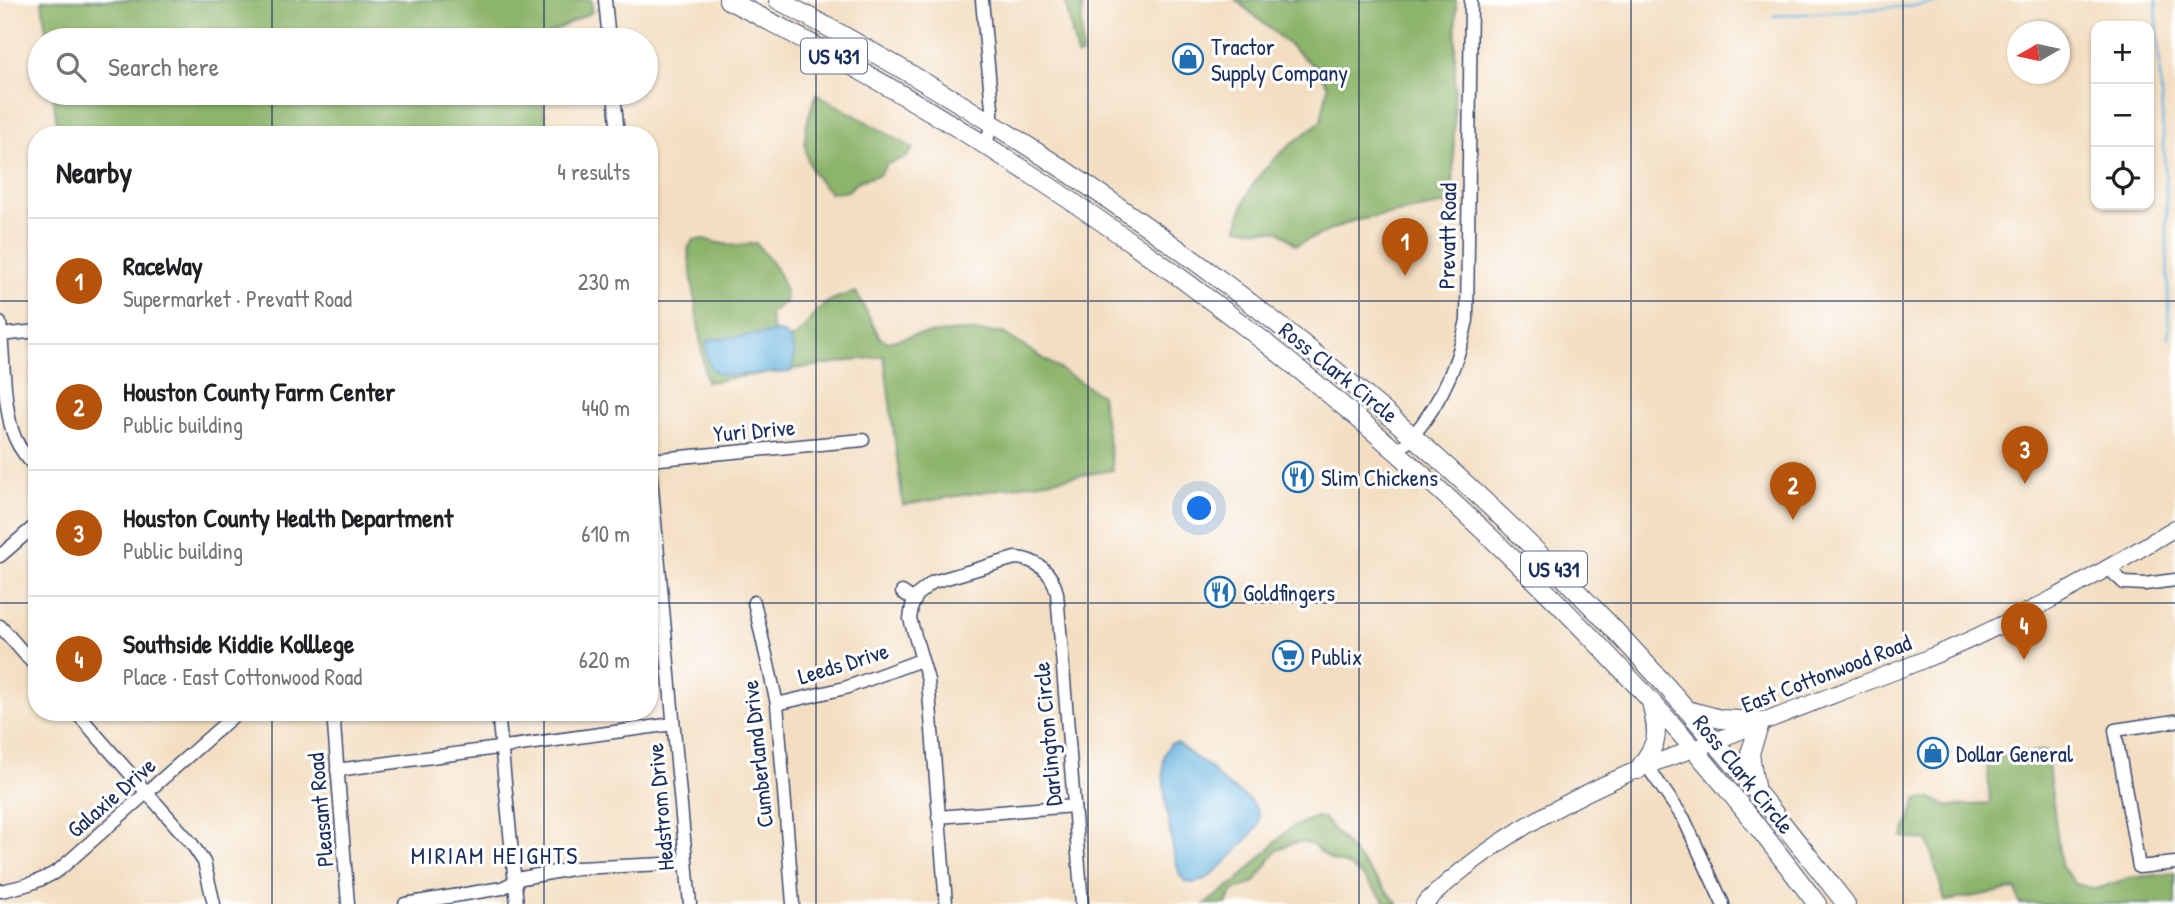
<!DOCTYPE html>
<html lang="en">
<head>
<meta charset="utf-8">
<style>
  :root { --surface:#fff; --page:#f2f2f2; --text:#202124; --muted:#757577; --line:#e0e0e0; --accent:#b45309 }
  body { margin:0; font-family:"Patrick Hand",sans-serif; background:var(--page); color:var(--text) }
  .controls { position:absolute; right:21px; top:21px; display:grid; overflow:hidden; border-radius:14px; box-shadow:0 2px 5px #0004 }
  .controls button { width:63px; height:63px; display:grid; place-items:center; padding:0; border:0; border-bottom:2px solid var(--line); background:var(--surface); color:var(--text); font:35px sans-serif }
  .compass { position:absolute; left:2007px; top:21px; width:63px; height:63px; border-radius:50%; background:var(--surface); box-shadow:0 2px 5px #0004; rotate:261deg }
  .you { position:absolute; left:1200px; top:509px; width:24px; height:24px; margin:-18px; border:5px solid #fff; border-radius:50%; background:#1a73e8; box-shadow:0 0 0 10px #1a73e833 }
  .badge { display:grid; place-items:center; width:46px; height:46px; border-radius:50%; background:var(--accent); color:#fff; font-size:23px; font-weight:700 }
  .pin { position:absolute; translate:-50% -58px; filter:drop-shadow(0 2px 4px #0008) }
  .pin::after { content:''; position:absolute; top:37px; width:24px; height:21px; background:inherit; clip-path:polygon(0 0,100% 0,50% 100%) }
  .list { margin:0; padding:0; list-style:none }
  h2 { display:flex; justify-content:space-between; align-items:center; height:91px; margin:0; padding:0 28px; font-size:30px }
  h2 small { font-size:23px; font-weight:400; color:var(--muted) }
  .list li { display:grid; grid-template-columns:46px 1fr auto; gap:21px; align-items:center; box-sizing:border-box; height:126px; padding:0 28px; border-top:2px solid var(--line) }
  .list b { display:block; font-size:26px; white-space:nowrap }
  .list p { margin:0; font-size:23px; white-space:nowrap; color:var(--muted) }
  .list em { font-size:23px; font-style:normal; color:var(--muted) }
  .icon { flex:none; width:38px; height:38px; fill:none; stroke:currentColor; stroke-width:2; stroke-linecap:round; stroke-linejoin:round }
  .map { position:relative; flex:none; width:2175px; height:904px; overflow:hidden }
  .search { position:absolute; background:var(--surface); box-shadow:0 2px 5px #0004; left:28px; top:28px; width:630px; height:77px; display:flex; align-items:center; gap:18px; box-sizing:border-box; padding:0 24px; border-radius:38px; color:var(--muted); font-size:26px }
  .panel { position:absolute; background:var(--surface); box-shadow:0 2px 5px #0004; left:28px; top:126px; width:630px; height:595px; border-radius:28px }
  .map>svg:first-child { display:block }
</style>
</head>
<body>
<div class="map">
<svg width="2175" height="904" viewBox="0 0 2175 904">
  <rect width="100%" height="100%" fill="#fff"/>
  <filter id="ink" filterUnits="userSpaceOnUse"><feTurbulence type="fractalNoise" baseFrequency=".0143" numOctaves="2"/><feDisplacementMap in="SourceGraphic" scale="14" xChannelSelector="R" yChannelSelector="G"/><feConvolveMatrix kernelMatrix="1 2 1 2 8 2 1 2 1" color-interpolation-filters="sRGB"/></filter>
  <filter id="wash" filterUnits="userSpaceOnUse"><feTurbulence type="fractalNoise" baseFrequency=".00686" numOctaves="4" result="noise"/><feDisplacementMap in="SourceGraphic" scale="28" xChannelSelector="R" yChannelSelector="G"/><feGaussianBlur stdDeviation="1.57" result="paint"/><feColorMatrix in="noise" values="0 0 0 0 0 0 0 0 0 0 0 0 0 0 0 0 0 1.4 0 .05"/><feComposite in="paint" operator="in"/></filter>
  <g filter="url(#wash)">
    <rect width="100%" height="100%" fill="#f3dec1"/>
    <g fill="#8cb46a" stroke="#547264" stroke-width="2">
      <polygon points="42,0 592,0 592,12 536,40 47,40"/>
      <polygon points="1065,0 1084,0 1082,3 1082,55 1077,56"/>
      <path d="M 1236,0 L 1456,0 L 1453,203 L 1352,221 L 1296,245 L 1280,231 L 1238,228 C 1244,176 1283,151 1321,121 L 1328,86 L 1315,67 Z"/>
      <polygon points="53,93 542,93 547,135 58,135"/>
      <path d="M 817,94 L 913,148 L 907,157 L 887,164 L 879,175 L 858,181 L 848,191 L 831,193 C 797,165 801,130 817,94 Z"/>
      <path d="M 704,239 C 722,245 737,247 756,243 C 770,261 788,279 785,302 L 770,313 L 772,330 L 791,339 C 803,332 807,324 815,313 C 826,300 841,296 856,292 L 880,338 L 888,342 L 914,335 L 960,331 L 1003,333 L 1101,395 L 1113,470 L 903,505 L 884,356 L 706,382 L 688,249 L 693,240 Z"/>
      <polygon points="2046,750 2061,865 2076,884 2096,889 2129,878 2175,873 2175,904 2020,904 2016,889 1945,901 1928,841 1903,837 1917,799 1929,798 1949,806 1990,804 1987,760"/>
      <polygon points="1316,817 1324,819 1398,904 1388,904 1363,877 1348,865 1331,860 1312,845 1304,842 1291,843 1276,851 1255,882 1233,891 1226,904 1205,904 1238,880 1290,828"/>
    </g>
    <g fill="#64b2de" stroke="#40709e" stroke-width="2">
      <path d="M 780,332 C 796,339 796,357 791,372 L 726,375 C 707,373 706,359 707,342 L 709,340 Z"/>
      <path d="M 1171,743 L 1178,743 C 1188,755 1203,760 1213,771 C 1219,777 1213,774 1220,779 C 1233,792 1268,803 1257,828 C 1243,843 1213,882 1193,883 C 1189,883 1185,882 1183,879 C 1172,867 1161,775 1164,757 C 1165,751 1168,747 1171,743 Z"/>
    </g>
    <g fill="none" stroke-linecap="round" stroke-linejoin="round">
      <g stroke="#64b2de" stroke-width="2.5">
        <polyline points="2156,0 2166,185 2169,338"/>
        <polyline points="1773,16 1913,6 1954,0"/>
      </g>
    </g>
  </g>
  <g filter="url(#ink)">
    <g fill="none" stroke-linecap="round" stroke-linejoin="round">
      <g stroke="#3b496d" stroke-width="15">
        <g id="minor">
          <polyline points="605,0 609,40"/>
          <polyline points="982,0 992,108 992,122 986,145"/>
          <polyline points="614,93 618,135"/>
          <path d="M 0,323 C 4,354 3,411 15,438 C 20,450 28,459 37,469"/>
          <polyline points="0,335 37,331"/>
          <path d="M 1398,452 C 1434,416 1457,370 1467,320 L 1471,0"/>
          <polyline points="649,456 690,904"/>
          <polyline points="649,460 863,440"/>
          <polyline points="0,556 37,524"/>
          <polyline points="2108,568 2124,583 2145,584 2175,580"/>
          <polyline points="902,592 914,600"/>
          <polyline points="754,602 777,704 793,904"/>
          <polyline points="0,626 37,668"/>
          <polyline points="777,704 845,688 921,660"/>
          <polyline points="76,712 192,844 204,862 214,904"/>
          <polyline points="333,712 348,904"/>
          <polyline points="498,712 517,904"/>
          <polyline points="2175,721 2115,730 2139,867 2175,863"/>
          <polyline points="1647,766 1684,819 1723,904"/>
          <polyline points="337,770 673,724"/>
          <polyline points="938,817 1074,806"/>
          <path d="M 0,891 C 22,887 40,882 59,870 L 238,712"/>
          <polyline points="405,904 502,888 522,878 577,868 686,863"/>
          <path d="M 946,904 L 928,680 L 910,619 L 912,606 L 918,594 L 933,582 L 1015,558 C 1037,559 1052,572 1057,593 L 1082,904"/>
        </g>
      </g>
      <g stroke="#3b496d" stroke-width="18">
        <path id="major" d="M 1424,904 C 1483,846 1557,804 1634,771 C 1660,760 1687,752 1713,742 C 1779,715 1845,691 1911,665 C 2004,628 2090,580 2175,528"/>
      </g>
      <g stroke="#3b496d" stroke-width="20">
        <g id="highway">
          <path d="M 728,0 C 1087,181 1410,430 1678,731 C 1727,786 1772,845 1817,904"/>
          <path d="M 778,0 C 1086,163 1366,371 1608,623 C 1693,712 1771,807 1846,904"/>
          <polyline points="1687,710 1721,719 1761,721 1750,753 1755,786"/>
          <path d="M 1638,770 C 1659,741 1659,738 1651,702"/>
        </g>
      </g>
      <use href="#minor" stroke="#fff" stroke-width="12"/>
      <use href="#major" stroke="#fff" stroke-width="16"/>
      <use href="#highway" stroke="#fff" stroke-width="18"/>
    </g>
  </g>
  <path fill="none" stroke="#1b2f5e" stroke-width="2" stroke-opacity="0.55" d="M 272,0 L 272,40M 544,0 L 544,40M 816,0 L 816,904M 1088,0 L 1088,904M 1359,0 L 1359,904M 1631,0 L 1631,904M 1903,0 L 1903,904M 272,93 L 272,135M 544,93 L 544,135M 0,301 L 37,301M 649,301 L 2175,301M 0,603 L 37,603M 649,603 L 2175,603M 272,712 L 272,904M 544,712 L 544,904"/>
  <defs>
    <g id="shop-ring" transform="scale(1.575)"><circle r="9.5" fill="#fff" stroke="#1f6fb2" stroke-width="1.5"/><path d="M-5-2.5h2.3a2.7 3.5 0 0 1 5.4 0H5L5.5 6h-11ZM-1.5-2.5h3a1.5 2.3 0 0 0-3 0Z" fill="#1f6fb2"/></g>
    <g id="restaurant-ring" transform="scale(1.575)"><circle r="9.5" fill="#fff" stroke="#1f6fb2" stroke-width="1.5"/><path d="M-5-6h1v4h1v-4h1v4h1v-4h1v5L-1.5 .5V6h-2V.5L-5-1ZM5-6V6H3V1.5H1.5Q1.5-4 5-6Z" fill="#1f6fb2"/></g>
    <g id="supermarket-ring" transform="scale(1.575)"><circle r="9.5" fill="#fff" stroke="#1f6fb2" stroke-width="1.5"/><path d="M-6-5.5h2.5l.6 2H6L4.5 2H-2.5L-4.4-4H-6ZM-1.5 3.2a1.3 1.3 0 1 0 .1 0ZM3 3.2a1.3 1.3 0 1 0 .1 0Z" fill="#1f6fb2"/></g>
  </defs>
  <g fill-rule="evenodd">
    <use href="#shop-ring" x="1188" y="59"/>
    <use href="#restaurant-ring" x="1298" y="477"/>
    <use href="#restaurant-ring" x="1220" y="592"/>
    <use href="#supermarket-ring" x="1288" y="656"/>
    <use href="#shop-ring" x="1933" y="753"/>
  </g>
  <g text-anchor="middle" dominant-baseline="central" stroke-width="6" stroke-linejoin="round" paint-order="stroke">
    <g fill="#fff" stroke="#5f6d8e" stroke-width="2">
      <rect x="801" y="38.5" width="66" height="35" rx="5"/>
      <rect x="1521" y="551.5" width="66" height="35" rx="5"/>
    </g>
    <g font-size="21" font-weight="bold" fill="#1b2f5e">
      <text x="834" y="56">US 431</text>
      <text x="1554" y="569">US 431</text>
    </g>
    <g font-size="23" fill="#1b2f5e" stroke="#fff" text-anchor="start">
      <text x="1211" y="46">Tractor<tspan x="1211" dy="26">Supply Company</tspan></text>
      <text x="1321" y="477">Slim Chickens</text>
      <text x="1243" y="592">Goldfingers</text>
      <text x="1311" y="656">Publix</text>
      <text x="1956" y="753">Dollar General</text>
    </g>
    <g font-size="23" fill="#1b2f5e" stroke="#fff">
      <text transform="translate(1447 236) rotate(-89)">Prevatt Road</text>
      <text transform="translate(1339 372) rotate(39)">Ross Clark Circle</text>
      <text transform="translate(754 430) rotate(-5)">Yuri Drive</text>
      <text transform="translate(843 663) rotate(-17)">Leeds Drive</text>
      <text transform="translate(1826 673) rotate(-21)">East Cottonwood Road</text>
      <text transform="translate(1047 734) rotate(-95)">Darlington Circle</text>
      <text transform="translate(757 754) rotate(-96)">Cumberland Drive</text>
      <text transform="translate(1744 774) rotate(51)">Ross Clark Circle</text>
      <text transform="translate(111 797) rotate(-41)">Galaxie Drive</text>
      <text transform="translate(660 807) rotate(-95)">Hedstrom Drive</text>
      <text transform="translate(320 810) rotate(-95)">Pleasant Road</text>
    </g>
    <g font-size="24" letter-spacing="2" fill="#1b2f5e" stroke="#fff">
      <text x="495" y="855">MIRIAM HEIGHTS</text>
    </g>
  </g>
</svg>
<div class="controls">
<button>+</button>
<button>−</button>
<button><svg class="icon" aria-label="locate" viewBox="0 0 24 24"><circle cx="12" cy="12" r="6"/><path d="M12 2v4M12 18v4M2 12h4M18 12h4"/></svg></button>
</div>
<svg class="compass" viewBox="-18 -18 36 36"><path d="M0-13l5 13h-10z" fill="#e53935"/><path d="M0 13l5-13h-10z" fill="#757577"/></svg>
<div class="you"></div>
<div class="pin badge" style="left:1405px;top:276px">1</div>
<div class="pin badge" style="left:1793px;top:520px">2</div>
<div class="pin badge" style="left:2025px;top:484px">3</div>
<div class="pin badge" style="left:2024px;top:660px">4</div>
<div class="search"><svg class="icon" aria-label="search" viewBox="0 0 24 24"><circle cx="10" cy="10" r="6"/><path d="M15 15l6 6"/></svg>Search here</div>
<section class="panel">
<h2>Nearby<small>4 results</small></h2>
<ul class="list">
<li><span class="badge">1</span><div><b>RaceWay</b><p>Supermarket · Prevatt Road</p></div><em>230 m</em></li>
<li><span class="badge">2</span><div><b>Houston County Farm Center</b><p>Public building</p></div><em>440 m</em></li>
<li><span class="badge">3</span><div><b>Houston County Health Department</b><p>Public building</p></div><em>610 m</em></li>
<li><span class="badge">4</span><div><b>Southside Kiddie Kolllege</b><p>Place · East Cottonwood Road</p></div><em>620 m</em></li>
</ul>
</section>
</div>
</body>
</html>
